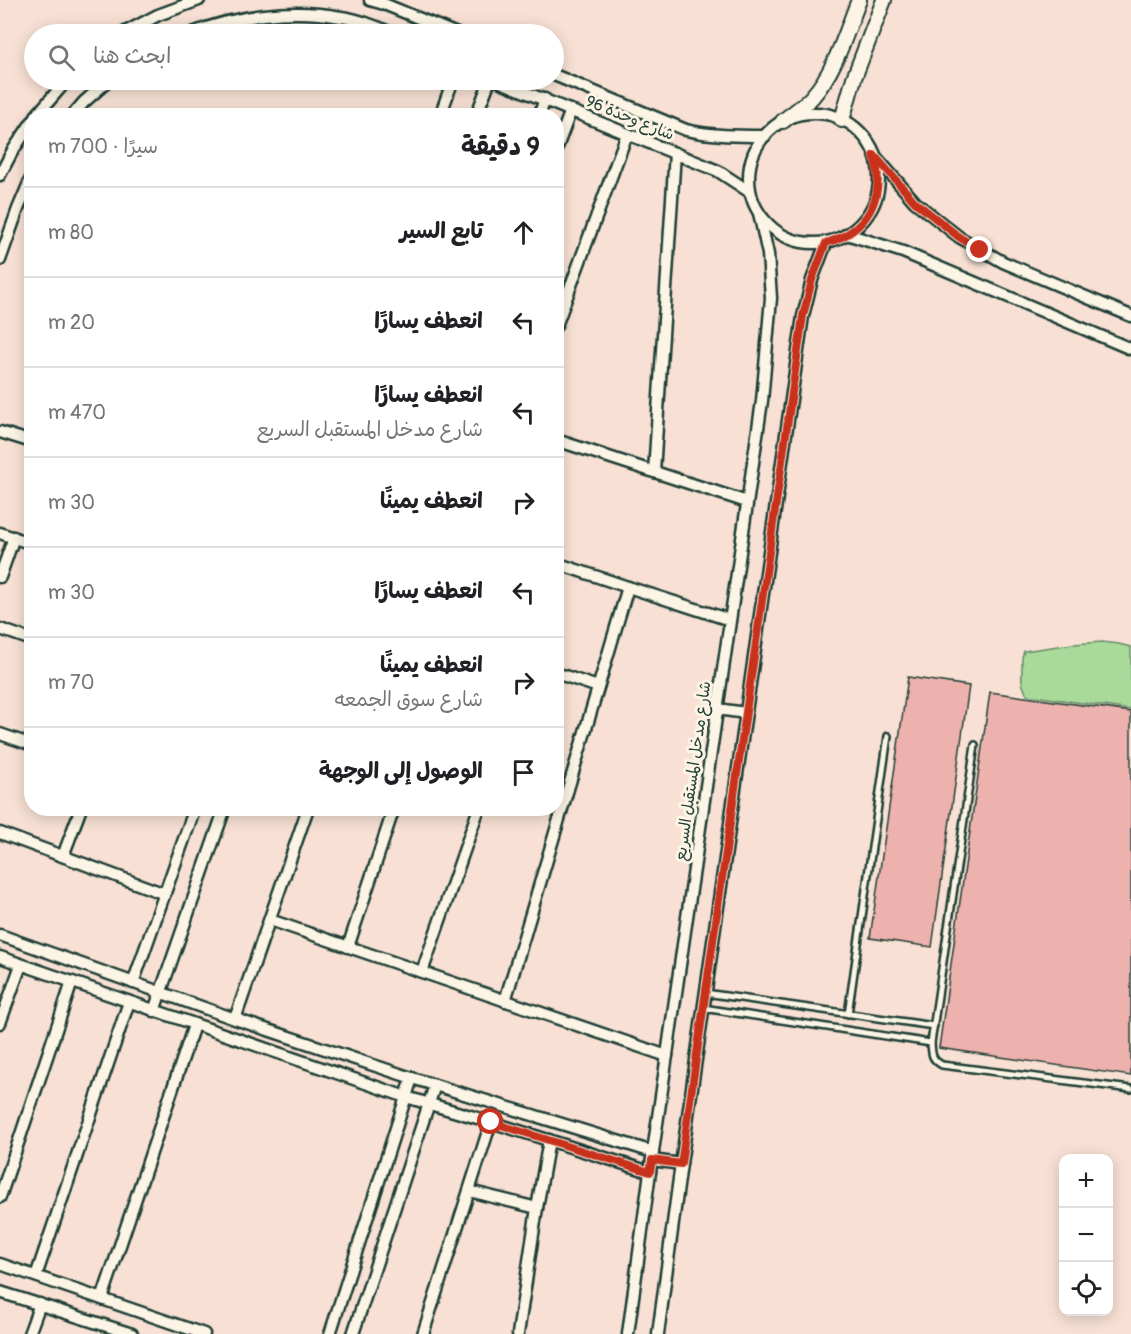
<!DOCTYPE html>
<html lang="ar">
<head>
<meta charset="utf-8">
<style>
  :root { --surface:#fff; --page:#f6f6f6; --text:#202124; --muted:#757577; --line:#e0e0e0 }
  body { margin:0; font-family:Pangolin,"Playpen Sans Arabic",sans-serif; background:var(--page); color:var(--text); direction:rtl }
  .controls { position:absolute; right:18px; bottom:18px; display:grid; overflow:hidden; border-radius:12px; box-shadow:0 3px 15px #0003 }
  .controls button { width:54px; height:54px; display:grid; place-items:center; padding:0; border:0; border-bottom:2px solid var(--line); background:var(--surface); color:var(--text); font:30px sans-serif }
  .stop { position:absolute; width:18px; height:18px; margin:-14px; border:4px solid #c8321e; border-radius:50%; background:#fff }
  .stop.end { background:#c8321e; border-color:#fff; box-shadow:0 2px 6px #0008 }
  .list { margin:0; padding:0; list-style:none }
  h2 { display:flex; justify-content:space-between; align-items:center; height:78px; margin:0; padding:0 24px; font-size:26px }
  h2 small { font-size:20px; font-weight:400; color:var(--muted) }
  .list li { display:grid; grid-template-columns:39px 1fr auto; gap:18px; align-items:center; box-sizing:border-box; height:90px; padding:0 24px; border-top:2px solid var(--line) }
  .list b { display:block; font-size:22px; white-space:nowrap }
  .list p { margin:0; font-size:20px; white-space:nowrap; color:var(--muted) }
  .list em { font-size:20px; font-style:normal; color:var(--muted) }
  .icon { flex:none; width:33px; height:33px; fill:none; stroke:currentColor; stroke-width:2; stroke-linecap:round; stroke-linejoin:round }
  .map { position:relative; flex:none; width:1131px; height:1334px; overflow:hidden; direction:ltr }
  .search { position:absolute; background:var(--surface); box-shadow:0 3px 15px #0003; left:24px; top:24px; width:540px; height:66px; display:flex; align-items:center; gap:15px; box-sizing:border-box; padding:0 21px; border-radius:33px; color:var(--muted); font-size:22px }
  .panel { position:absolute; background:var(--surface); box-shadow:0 3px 15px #0003; left:24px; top:108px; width:540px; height:708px; border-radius:24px; direction:rtl }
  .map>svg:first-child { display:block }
</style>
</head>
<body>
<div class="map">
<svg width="1131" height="1334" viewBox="0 0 1131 1334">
  <rect width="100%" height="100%" fill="#f8e1d4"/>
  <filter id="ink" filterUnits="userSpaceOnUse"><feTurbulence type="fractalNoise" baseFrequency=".0167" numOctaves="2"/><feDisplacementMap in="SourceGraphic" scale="12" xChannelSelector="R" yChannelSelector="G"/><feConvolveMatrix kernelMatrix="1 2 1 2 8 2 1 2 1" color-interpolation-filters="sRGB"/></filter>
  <g filter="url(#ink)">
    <path fill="#a9da9a" stroke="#648c67" stroke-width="1.5" d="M 1102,642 L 1119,644 L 1131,647 L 1131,710 L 1027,695 C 1020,680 1022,681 1022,666 C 1022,659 1021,657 1024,651 L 1073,644 Z"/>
    <g fill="#edb2ad" stroke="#1f3d34" stroke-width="1.5">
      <polygon points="908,677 969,686 932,947 870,938"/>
      <polygon points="990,692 1131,712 1131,1076 939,1048"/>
    </g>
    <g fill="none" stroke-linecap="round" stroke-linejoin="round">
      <g stroke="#1f3d34" stroke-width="10">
        <g id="service">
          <path d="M 975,745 L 931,1043 C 932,1054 931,1059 942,1065 L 1131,1089"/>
          <polyline points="705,993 934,1026"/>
          <polyline points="703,1008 931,1043"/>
          <polyline points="848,1014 888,736"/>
        </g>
      </g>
      <g stroke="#1f3d34" stroke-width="15">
        <g id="minor">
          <polyline points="370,0 384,4 457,34"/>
          <polyline points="122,34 158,15 199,0"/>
          <path d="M 190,34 C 237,15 291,8 341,17 C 359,19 377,27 394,34"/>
          <path d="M 554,75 L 686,130 C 712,136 738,136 765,136"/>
          <polyline points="496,80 701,164 718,171 750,192"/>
          <circle cx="814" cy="178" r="65"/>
          <polyline points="36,116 67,80"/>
          <polyline points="72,116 84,102 109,80"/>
          <polyline points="440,116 453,80"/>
          <polyline points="476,116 490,80"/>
          <polyline points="539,116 545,99"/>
          <polyline points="556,150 571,110"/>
          <polyline points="876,157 915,202 959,237 1003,262 1131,316"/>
          <polyline points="0,175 12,152 32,122"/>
          <polyline points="847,234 903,252 1131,349"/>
          <polyline points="0,260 18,209 32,176"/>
          <polyline points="556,326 627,134"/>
          <polyline points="0,432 32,442"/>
          <polyline points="556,440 747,502"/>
          <polyline points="654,472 675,153"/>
          <polyline points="0,533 32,544"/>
          <polyline points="556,563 628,587 730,620"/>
          <polyline points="0,577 14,537"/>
          <polyline points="0,629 32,640"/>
          <polyline points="556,673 598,687"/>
          <polyline points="717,709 746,713"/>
          <polyline points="0,734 32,745"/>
          <polyline points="0,833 165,894"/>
          <polyline points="63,856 81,808"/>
          <polyline points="270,920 667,1056"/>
          <polyline points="0,935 235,1019 412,1078 653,1152"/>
          <polyline points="348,947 394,808"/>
          <polyline points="0,957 406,1097 491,1122 650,1172"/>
          <polyline points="422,972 479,808"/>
          <polyline points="133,983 195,808"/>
          <polyline points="505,1001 628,587"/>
          <polyline points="154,1011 225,808"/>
          <polyline points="235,1019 308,808"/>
          <polyline points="0,1023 21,965"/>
          <polyline points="652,1160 681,1164"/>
          <polyline points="469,1191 537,1208"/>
          <polyline points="0,1197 72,982"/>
          <polyline points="0,1264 204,1334"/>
          <polyline points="36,1276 129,1002"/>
          <polyline points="0,1292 132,1334"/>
          <polyline points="102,1299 194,1025"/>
          <polyline points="29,1334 40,1304"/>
          <polyline points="330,1334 412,1078"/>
          <polyline points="353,1334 435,1085"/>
          <polyline points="423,1334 491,1122"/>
          <polyline points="518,1334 537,1208 549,1140"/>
          <polyline points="628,1334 650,1172 762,401 771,298 768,254 759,213"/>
          <polyline points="658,1334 681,1164 803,316 812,280 826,243"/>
        </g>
      </g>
      <g stroke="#1f3d34" stroke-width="18">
        <g id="tertiary">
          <polyline points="842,120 854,78 884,0"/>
          <path d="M 783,121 C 793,113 804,106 812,97 C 836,70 846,32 859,0"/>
        </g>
      </g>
      <use href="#service" stroke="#fcf5e5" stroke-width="5"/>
      <use href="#minor" stroke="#fcf5e5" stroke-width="10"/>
      <use href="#tertiary" stroke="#fcf5e5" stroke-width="14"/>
    </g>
  </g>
  <g fill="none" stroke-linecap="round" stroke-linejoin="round" filter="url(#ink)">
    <path stroke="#c8321e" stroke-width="8" d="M 491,1122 L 650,1172 L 652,1160 L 681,1164 L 803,316 L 812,280 L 826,243 C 868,231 886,197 874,155 L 915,202 L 959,237 L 980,250"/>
  </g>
  <g text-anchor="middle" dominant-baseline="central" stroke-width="6" stroke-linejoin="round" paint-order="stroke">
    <g font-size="16" fill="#1f3d34" stroke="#fcf5e5">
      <text transform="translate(630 118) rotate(22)">شارع وحدة 96</text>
      <text transform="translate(693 771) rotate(-82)">شارع مدخل المستقبل السريع</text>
    </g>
  </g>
</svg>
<div class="controls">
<button>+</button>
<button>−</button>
<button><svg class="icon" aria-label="locate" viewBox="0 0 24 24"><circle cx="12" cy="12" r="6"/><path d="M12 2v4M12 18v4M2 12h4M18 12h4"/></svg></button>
</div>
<div class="stop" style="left:491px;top:1122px"></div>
<div class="stop end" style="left:980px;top:250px"></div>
<div class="search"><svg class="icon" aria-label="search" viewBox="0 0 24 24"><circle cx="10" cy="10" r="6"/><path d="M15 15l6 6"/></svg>ابحث هنا</div>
<section class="panel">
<h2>9 دقيقة<small>سيرًا · 700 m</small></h2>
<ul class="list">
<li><svg class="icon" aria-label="ahead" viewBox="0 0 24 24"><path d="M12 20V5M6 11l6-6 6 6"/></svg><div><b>تابع السير</b></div><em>80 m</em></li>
<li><svg class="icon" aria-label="left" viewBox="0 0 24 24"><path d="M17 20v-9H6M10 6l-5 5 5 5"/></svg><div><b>انعطف يسارًا</b></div><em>20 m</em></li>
<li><svg class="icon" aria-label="left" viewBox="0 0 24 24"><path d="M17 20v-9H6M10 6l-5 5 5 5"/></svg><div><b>انعطف يسارًا</b><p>شارع مدخل المستقبل السريع</p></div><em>470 m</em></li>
<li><svg class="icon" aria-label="right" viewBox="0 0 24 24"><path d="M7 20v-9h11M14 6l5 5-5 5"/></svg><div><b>انعطف يمينًا</b></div><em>30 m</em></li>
<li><svg class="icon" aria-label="left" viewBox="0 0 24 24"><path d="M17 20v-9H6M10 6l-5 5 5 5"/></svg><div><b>انعطف يسارًا</b></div><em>30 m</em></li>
<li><svg class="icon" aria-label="right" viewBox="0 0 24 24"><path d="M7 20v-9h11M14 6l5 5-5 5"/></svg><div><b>انعطف يمينًا</b><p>شارع سوق الجمعه</p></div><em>70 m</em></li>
<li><svg class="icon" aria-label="arrive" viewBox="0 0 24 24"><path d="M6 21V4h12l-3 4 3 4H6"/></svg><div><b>الوصول إلى الوجهة</b></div></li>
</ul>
</section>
</div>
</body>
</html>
